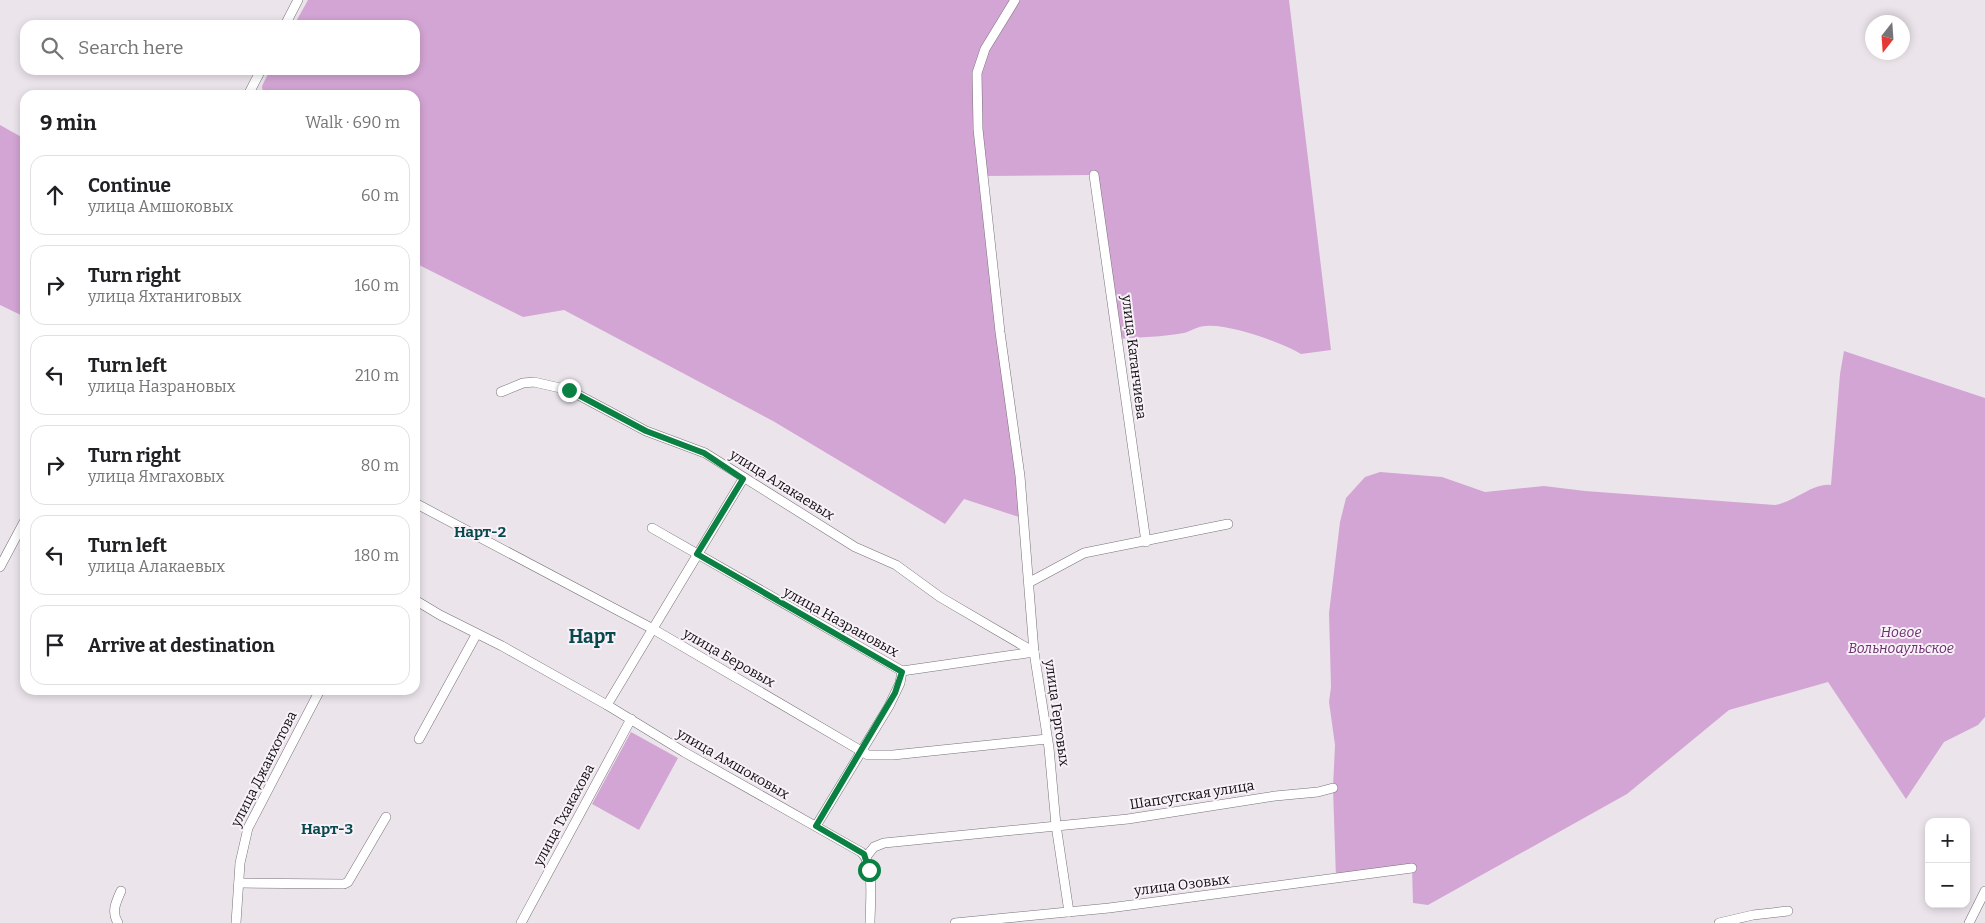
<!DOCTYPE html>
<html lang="en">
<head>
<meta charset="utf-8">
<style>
  :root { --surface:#fff; --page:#f6f6f6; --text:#202124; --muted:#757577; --line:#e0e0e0 }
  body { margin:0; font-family:Bitter,serif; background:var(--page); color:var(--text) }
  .controls { position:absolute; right:15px; bottom:15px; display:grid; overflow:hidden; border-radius:10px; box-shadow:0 2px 8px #0003 }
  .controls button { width:45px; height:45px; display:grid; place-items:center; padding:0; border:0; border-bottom:1px solid var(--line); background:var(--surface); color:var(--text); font:25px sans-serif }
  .compass { position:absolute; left:1865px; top:15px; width:45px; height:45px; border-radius:50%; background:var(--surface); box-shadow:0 2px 8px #0003; rotate:197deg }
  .stop { position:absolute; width:15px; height:15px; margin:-11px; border:4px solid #0b8043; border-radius:50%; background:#fff }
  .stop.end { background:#0b8043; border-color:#fff; box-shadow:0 1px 5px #0008 }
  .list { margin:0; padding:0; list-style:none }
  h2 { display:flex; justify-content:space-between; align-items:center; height:65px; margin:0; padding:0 20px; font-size:21px }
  h2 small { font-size:16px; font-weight:400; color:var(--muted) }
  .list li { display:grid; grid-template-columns:32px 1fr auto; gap:15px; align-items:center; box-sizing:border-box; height:80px; margin:0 10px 10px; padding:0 10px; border:1px solid var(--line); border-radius:15px }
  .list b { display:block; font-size:19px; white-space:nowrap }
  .list p { margin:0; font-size:16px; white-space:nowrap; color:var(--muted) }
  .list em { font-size:16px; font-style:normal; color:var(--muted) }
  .icon { flex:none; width:28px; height:28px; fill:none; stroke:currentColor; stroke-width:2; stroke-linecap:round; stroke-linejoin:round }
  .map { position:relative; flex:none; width:1985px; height:923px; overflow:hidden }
  .search { position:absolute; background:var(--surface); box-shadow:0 2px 8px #0003; left:20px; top:20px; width:400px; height:55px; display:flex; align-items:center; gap:12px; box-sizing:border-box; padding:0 18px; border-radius:15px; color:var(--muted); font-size:19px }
  .panel { position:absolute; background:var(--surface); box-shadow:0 2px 8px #0003; left:20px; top:90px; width:400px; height:605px; border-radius:15px }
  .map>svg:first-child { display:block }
</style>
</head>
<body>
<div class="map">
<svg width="1985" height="923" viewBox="0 0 1985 923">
  <rect width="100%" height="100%" fill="#ebe5eb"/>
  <g fill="#d3a5d4">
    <path d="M 308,0 L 1289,0 L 1331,350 L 1301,354 C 1280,342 1230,324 1206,326 C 1198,326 1191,331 1184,333 C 1163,337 1140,337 1119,339 L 1094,175 L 982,176 L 1022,518 L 964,499 L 945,524 L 773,421 L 564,310 L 523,317 L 415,263 L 415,95 L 263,95 L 262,86 L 270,70 L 415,70 L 415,25 L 294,25 Z"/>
    <polygon points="0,125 25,139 25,317 0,305"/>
    <path d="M 1844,351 L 1985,398 L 1985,717 L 1978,725 L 1944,742 L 1906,799 L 1828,682 L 1729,710 L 1627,794 L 1428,905 L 1413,903 L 1412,868 L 1336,879 L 1333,788 L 1335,745 L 1329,702 L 1331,687 L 1329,613 L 1340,522 L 1346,498 L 1365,477 L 1380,472 L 1442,477 L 1485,492 L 1544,486 L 1585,491 L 1775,505 C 1795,502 1812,483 1831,485 L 1840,374 Z"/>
    <polygon points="631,732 678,758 639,830 592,804"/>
  </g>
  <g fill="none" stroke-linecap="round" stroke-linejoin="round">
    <g stroke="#777277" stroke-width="10">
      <g id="minor">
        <polyline points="1015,0 985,49 977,73 978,129 1000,332 1020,476 1034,652 1049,748 1056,825 1069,912"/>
        <polyline points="285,25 298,0"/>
        <polyline points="248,95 261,70"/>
        <polyline points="1094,175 1146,542"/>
        <polyline points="501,392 523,383 534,382 569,390 646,431 705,453 855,547 896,565 940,597 1034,652"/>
        <polyline points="415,503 653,629 868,755 893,755 1047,739"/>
        <polyline points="652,528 902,671 1034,652"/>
        <polyline points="0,567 25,520"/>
        <polyline points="1030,582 1084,553 1228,524"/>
        <path d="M 415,600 L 440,615 L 502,646 L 607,705 L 684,752 L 861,852 C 875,863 870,906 870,923"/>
        <polyline points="607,705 743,479"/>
        <polyline points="419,739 476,635"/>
        <polyline points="816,826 889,706 900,683 902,671"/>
        <polyline points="866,857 874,847 884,843 1128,819 1275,796 1318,792 1333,788"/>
        <polyline points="239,883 344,884 348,882 386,817"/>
        <path d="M 118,923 C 111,912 116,902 121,891"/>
        <polyline points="236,923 240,863 248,828 320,690"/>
        <polyline points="521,923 631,719"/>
        <polyline points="955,923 1109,908 1412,868"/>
        <polyline points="1719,923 1753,915 1788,911"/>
        <polyline points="1969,923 1985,891"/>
      </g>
    </g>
    <use href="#minor" stroke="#fff" stroke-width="9"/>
  </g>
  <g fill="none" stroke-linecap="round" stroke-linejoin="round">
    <polyline stroke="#0b8043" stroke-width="6" points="569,390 646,431 704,453 743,479 697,554 902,672 895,693 816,826 864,854 869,870"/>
  </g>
  <g text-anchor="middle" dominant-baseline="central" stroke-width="4" stroke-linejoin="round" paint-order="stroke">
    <g font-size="14" fill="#100e10" stroke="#f8f2f8">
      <text transform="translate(1134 357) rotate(83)">улица Катанчиева</text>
      <text transform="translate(782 485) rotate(32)">улица Алакаевых</text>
      <text transform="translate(841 622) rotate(29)">улица Назрановых</text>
      <text transform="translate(729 658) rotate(30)">улица Беровых</text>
      <text transform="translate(1057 713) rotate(82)">улица Герговых</text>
      <text transform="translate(733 764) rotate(30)">улица Амшоковых</text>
      <text transform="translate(264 769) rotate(-63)">улица Джанхотова</text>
      <text transform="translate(1192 795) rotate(-9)">Шапсугская улица</text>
      <text transform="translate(564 815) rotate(-62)">улица Тхакахова</text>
      <text transform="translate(1182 885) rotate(-7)">улица Озовых</text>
    </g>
    <g font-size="14" font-style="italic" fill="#6d2e70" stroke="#f8f2f8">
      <text x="1901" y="632">Новое<tspan x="1901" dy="16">Вольноаульское</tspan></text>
    </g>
    <g font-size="15" font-weight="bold" fill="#07494d" stroke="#f8f2f8">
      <text x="480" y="532">Нарт-2</text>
      <text x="327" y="829">Нарт-3</text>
    </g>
    <g font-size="19" font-weight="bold" fill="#07494d" stroke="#f8f2f8">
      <text x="592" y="636">Нарт</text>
    </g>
  </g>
</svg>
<div class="controls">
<button>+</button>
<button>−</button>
</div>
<svg class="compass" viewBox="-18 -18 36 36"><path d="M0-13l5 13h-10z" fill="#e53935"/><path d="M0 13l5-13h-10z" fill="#757577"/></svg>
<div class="stop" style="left:869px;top:870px"></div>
<div class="stop end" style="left:569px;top:390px"></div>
<div class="search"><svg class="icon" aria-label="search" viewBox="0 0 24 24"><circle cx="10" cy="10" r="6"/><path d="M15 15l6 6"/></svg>Search here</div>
<section class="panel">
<h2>9 min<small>Walk · 690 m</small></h2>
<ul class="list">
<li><svg class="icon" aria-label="ahead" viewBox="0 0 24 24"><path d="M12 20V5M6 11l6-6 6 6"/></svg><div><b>Continue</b><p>улица Амшоковых</p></div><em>60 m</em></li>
<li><svg class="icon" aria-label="right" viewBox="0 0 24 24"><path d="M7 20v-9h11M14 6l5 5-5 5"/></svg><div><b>Turn right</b><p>улица Яхтаниговых</p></div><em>160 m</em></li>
<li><svg class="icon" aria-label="left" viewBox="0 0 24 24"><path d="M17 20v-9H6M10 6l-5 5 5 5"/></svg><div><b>Turn left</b><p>улица Назрановых</p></div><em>210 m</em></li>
<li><svg class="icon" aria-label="right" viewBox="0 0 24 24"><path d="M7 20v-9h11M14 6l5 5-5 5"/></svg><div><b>Turn right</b><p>улица Ямгаховых</p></div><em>80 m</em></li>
<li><svg class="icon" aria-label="left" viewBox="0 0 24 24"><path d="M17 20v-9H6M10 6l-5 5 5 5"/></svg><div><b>Turn left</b><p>улица Алакаевых</p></div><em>180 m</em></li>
<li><svg class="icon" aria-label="arrive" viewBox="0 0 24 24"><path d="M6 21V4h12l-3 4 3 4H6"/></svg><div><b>Arrive at destination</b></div></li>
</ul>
</section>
</div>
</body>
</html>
